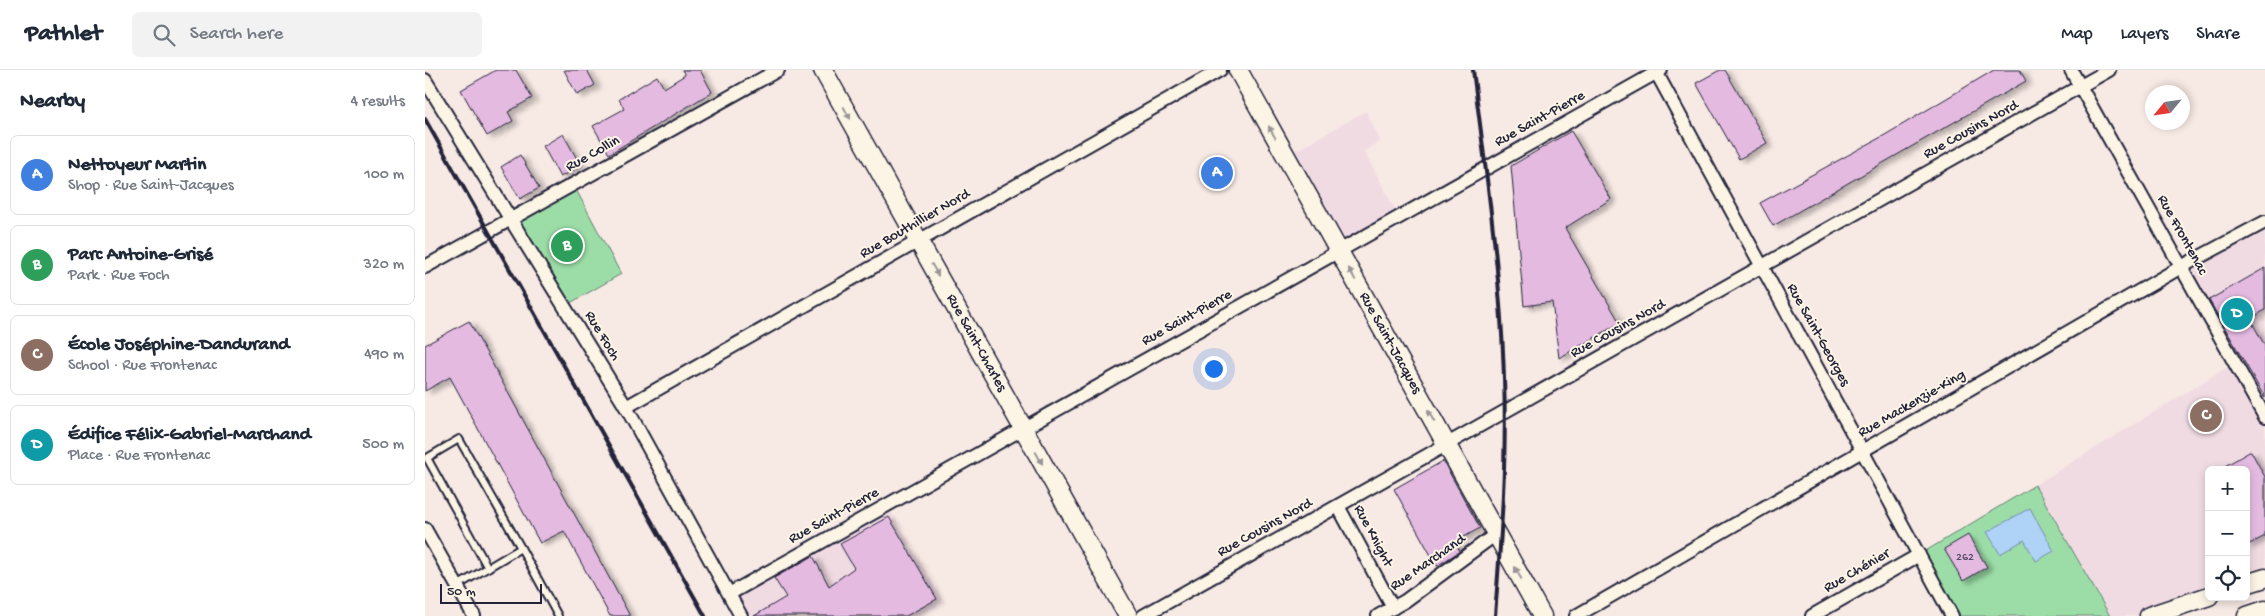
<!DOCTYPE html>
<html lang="en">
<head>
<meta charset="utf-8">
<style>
  :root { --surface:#fff; --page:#f2f2f3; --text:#1f2937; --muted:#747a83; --line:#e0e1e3; --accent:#d93025 }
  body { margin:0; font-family:"Gochi Hand",sans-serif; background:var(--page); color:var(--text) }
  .controls { position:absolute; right:15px; bottom:15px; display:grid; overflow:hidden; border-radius:8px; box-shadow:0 2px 8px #0003 }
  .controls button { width:45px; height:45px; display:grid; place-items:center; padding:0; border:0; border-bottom:1px solid var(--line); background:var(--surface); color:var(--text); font:25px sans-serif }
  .compass { position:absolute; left:1720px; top:15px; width:45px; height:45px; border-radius:50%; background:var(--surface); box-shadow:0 2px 8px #0003; rotate:241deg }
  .scale { position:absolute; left:15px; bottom:12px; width:102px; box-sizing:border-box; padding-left:5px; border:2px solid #22223b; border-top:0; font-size:14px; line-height:18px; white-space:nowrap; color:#22223b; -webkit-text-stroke:4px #fcf5e5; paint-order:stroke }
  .you { position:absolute; left:788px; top:298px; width:18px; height:18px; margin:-12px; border:4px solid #fff; border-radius:50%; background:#1a73e8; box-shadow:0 0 0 8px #1a73e833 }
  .badge { display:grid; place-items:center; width:32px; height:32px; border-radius:50%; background:var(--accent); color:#fff; font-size:16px; font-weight:700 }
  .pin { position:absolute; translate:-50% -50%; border:2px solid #fff; box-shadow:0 1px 5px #0006 }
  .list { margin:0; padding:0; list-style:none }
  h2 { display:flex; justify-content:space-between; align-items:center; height:65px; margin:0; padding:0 20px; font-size:21px }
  h2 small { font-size:16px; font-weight:400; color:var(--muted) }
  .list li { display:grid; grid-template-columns:32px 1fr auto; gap:15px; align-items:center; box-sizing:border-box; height:80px; margin:0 10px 10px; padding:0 10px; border:1px solid var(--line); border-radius:8px }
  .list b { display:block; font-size:19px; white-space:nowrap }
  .list p { margin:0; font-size:16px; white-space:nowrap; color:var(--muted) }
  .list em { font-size:16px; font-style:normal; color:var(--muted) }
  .icon { flex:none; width:28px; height:28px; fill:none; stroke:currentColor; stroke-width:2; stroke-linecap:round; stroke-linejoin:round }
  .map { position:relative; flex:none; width:1840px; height:546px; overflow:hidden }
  header { display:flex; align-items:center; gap:30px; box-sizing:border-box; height:70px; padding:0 25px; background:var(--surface); border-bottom:1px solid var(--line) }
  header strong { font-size:24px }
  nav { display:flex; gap:28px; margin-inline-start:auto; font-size:18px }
  .search { width:350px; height:45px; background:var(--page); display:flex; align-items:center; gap:12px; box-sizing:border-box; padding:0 18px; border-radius:8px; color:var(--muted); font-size:19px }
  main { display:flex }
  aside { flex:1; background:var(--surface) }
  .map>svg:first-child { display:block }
</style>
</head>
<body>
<header>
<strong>Pathlet</strong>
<div class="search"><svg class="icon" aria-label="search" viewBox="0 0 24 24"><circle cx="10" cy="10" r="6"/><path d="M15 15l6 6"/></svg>Search here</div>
<nav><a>Map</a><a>Layers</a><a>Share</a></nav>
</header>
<main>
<aside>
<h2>Nearby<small>4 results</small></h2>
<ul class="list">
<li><span class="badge" style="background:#3f7fe0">A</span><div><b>Nettoyeur Martin</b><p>Shop · Rue Saint-Jacques</p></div><em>100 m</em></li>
<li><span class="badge" style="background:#2e9e5b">B</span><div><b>Parc Antoine-Grisé</b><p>Park · Rue Foch</p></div><em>320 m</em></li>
<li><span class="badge" style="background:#8d6e63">C</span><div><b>École Joséphine-Dandurand</b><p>School · Rue Frontenac</p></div><em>490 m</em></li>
<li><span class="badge" style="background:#0f9aa8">D</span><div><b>Édifice Félix-Gabriel-Marchand</b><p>Place · Rue Frontenac</p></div><em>500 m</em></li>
</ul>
</aside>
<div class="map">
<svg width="1840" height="546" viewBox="0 0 1840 546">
  <defs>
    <filter id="shadow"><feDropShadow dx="5.5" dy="3" stdDeviation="2.5" flood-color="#0004"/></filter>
  </defs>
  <rect width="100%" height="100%" fill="#f7e9e4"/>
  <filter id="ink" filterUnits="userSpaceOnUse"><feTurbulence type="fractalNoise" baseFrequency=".02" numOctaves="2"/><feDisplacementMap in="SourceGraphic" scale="10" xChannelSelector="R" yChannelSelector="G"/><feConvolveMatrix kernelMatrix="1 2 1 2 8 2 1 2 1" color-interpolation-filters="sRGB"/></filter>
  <g filter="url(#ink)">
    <g fill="#f1dbe3">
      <polygon points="941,41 955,71 939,81 974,147 914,181 861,86"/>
      <polygon points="1840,149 1840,509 1821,515 1821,400 1784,400 1784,527 1727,546 1685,546 1610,415 1809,293 1756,197"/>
      <polygon points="462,435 519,532 494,546 316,546 304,524"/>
    </g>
    <g fill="#9cdda7" stroke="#5f8071">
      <polygon points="148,114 196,204 140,236 86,149"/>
      <polygon points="1610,415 1685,546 1527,546 1494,485"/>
    </g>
    <polygon fill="#aed3f7" stroke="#768cac" points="1605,438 1629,481 1611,491 1599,470 1575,484 1562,462"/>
    <g fill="#e4bae1" stroke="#22223b" filter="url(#shadow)">
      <polygon points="71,0 91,0 107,28 83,42 88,51 62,66 36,20"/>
      <polygon points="139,0 162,0 170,15 152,25"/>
      <polygon points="257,0 275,0 287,22 184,84 168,56 199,39 194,29 232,6 239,18 260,5"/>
      <polygon points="1295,0 1300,0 1342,73 1314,89 1271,13"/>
      <polygon points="1569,0 1595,0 1601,11 1348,156 1335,133 1460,65"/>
      <polygon points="1146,61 1186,129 1140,158 1195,253 1134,288 1127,232 1099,236 1086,96"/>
      <polygon points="138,64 156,96 135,107 118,76"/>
      <polygon points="95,85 114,118 95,129 76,97"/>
      <polygon points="1840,198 1840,240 1825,249 1840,276 1840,328 1784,230"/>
      <polygon points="44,251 205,546 185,546 139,461 115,473 25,307 0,321 0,275"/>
      <polygon points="1826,381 1840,407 1840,466 1821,476 1821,400 1793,400"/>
      <polygon points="1018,391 1055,458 1030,472 1035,481 1012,496 969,419"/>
      <polygon points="464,447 512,529 481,546 329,546 361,527 349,508 388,486 404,516 429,498 415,474"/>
      <polygon points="1543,465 1562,497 1538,511 1519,479"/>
    </g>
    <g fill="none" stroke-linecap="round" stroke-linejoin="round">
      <g stroke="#22223b" stroke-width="10">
        <g id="lane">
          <polyline points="63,498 2,388 34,369 96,478"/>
          <polyline points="32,516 96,478 133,546"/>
        </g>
      </g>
      <g stroke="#22223b" stroke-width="16">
        <g id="street">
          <polyline points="1230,0 1527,546"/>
          <polyline points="1646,0 1840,347"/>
          <polyline points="0,10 201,337 316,546"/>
          <polyline points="0,197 353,0"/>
          <polyline points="201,337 795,0"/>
          <polyline points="913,436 968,538"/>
          <polyline points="0,459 49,546"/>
          <polyline points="304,524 1236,0"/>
          <polyline points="718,546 1684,0"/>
          <polyline points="953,546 980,531 1071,464"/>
          <polyline points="1151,546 1756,197 1840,152"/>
          <polyline points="1387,546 1494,485"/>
        </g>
      </g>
      <g stroke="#22223b" stroke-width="21">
        <g id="secondary">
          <polyline points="398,0 703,546"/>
          <polyline points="813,0 1117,546"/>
          <polyline points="1821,514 1840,508"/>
          <polyline points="1724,546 1784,526"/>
          <polyline points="1822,546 1840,540"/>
        </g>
      </g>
      <use href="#lane" stroke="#fcf5e5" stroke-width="6"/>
      <use href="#street" stroke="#fcf5e5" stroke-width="12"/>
      <use href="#secondary" stroke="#fcf5e5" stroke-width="18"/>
      <g stroke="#22223b" stroke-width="4">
        <path d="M 1048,0 C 1061,102 1076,205 1079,308 C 1082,388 1076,467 1070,546"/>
        <polyline points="0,49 280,546"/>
      </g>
    </g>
    <defs><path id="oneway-solid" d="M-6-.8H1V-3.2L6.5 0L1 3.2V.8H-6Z" transform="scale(1.25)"/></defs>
    <g fill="#9a9698">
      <use href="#oneway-solid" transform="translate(422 43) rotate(61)"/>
      <use href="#oneway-solid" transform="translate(847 62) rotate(-119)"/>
      <use href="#oneway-solid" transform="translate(510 200) rotate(61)"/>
      <use href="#oneway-solid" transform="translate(927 204) rotate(-119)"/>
      <use href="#oneway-solid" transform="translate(1006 346) rotate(-119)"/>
      <use href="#oneway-solid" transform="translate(614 388) rotate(61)"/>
      <use href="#oneway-solid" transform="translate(1093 503) rotate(-119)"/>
    </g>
  </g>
  <g text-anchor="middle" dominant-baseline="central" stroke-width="4" stroke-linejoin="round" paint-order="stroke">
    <g font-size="12" fill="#524864">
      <text x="1540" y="488">262</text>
    </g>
    <g font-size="15" fill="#22223b" stroke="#fcf5e5">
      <text transform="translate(1115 49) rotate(-29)">Rue Saint-Pierre</text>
      <text transform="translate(1546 60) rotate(-29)">Rue Cousins Nord</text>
      <text transform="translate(168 84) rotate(-29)">Rue Collin</text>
      <text transform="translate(490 154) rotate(-30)">Rue Bouthillier Nord</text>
      <text transform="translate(1757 165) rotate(61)">Rue Frontenac</text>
      <text transform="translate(762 248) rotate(-29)">Rue Saint-Pierre</text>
      <text transform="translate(1193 259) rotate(-29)">Rue Cousins Nord</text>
      <text transform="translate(1393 265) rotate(61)">Rue Saint-Georges</text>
      <text transform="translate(177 266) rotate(59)">Rue Foch</text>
      <text transform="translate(551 273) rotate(61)">Rue Saint-Charles</text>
      <text transform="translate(965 273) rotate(61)">Rue Saint-Jacques</text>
      <text transform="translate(1487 334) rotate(-30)">Rue Mackenzie-King</text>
      <text transform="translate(409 446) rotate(-29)">Rue Saint-Pierre</text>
      <text transform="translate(840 458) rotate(-29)">Rue Cousins Nord</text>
      <text transform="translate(948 466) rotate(62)">Rue Knight</text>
      <text transform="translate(1003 493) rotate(-35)">Rue Marchand</text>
      <text transform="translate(1432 501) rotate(-30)">Rue Chénier</text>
    </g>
  </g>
</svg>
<div class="controls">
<button>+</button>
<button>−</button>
<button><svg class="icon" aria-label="locate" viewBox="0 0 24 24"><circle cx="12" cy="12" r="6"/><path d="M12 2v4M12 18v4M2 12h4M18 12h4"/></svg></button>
</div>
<svg class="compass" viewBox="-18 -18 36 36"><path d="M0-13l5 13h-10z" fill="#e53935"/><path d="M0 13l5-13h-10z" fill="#747a83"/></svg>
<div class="scale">50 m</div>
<div class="you"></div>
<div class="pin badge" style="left:792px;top:103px;background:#3f7fe0">A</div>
<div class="pin badge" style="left:142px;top:176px;background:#2e9e5b">B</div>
<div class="pin badge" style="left:1781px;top:346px;background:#8d6e63">C</div>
<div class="pin badge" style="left:1812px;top:244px;background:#0f9aa8">D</div>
</div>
</main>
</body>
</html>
